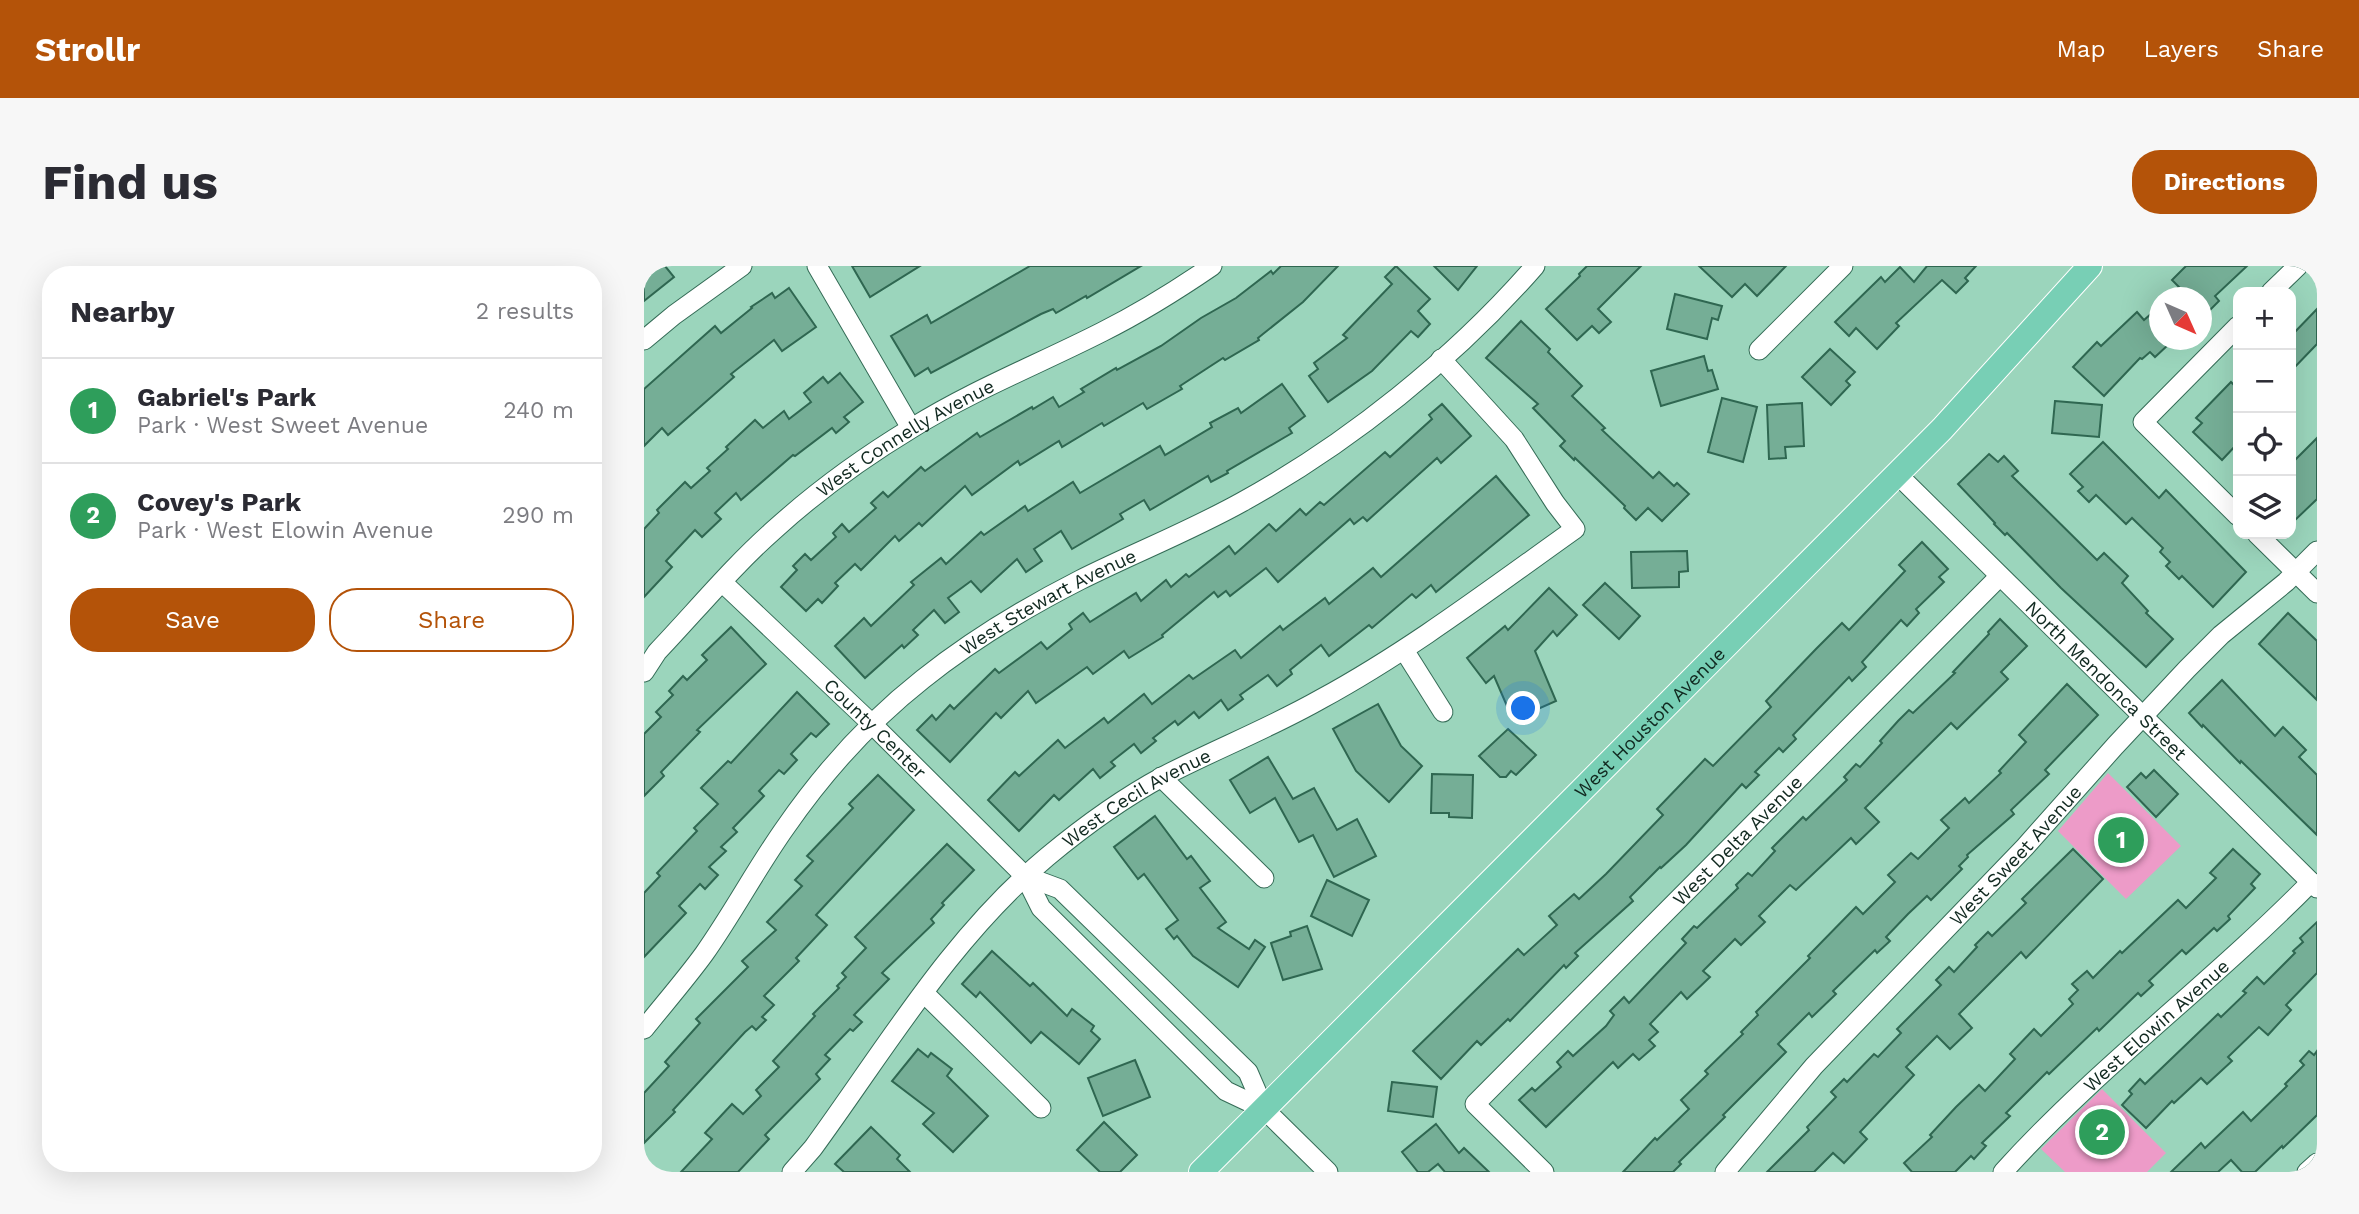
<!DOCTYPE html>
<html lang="en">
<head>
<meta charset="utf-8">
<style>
  :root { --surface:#fff; --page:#f7f7f7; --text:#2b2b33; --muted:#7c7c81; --line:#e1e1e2; --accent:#b45309 }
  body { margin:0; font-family:"Work Sans",sans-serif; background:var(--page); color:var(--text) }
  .controls { position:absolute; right:21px; top:21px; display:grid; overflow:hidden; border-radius:14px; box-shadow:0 7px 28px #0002 }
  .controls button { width:63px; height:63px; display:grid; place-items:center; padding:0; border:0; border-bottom:2px solid var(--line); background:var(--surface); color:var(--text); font:35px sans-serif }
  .compass { position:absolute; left:1505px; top:21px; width:63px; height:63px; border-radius:50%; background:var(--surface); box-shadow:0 7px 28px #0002; rotate:135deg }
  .you { position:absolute; left:880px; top:443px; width:24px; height:24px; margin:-18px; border:5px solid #fff; border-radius:50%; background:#1a73e8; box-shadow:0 0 0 10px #1a73e833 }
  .badge { display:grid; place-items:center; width:46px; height:46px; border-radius:50%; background:var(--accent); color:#fff; font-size:23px; font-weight:700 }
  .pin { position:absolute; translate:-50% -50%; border:4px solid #fff; box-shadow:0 2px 7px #0006 }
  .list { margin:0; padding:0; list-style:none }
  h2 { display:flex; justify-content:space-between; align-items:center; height:91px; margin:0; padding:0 28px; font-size:30px }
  h2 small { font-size:23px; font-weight:400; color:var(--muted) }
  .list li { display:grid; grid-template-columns:46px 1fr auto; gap:21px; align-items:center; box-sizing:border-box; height:105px; padding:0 28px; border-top:2px solid var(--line) }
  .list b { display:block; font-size:26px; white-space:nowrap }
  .list p { margin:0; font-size:23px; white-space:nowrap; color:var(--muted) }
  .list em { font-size:23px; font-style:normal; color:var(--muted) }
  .actions { display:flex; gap:14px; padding:21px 28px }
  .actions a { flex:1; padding:16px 0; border:2px solid var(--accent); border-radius:28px; text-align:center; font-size:24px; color:var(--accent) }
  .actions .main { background:var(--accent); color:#fff }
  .icon { flex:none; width:38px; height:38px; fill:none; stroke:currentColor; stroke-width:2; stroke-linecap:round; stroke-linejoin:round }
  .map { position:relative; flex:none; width:1673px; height:906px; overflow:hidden; border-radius:28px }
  header { display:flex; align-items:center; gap:42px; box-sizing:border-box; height:98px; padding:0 35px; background:var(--accent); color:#fff }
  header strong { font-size:33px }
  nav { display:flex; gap:38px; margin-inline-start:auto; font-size:24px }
  .intro { display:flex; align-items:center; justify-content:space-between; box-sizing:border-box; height:168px; padding:0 42px }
  h1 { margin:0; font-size:49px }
  .button { padding:18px 32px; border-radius:28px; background:var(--accent); color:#fff; font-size:24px; font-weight:700 }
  main { display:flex; gap:42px; padding:0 42px }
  aside { flex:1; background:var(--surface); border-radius:28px; box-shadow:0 7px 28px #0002 }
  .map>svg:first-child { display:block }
</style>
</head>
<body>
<header>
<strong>Strollr</strong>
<nav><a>Map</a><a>Layers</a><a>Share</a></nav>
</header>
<div class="intro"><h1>Find us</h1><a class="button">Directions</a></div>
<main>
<aside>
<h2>Nearby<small>2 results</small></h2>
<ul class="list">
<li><span class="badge" style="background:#2e9e5b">1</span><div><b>Gabriel's Park</b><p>Park · West Sweet Avenue</p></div><em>240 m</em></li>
<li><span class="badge" style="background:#2e9e5b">2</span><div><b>Covey's Park</b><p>Park · West Elowin Avenue</p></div><em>290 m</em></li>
</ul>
<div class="actions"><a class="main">Save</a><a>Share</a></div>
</aside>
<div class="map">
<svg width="1673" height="906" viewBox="0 0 1673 906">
  <rect width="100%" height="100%" fill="#9bd5bc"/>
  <g fill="#ed9bc8">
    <polygon points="1464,507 1537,580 1482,633 1414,565"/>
    <polygon points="1458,823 1522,887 1503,906 1421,906 1397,883"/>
  </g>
  <g fill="#75ae96" stroke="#2f6751" stroke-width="2">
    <polygon points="0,0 21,0 30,11 0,35"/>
    <polygon points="208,0 276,0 226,31"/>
    <polygon points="386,0 497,0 443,32 442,30 412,47 409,43 397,48 287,107 284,102 271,110 247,70 283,49 287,57"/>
    <polygon points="637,0 694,0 659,36 614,72 615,74 581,94 579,92 536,120 538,123 503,143 499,137 460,160 458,157 418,181 415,175 376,199 374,195 328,229 321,220 278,260 275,257 255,275 251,270 217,304 211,298 191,317 194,320 178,337 174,333 162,345 137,321 153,304 149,300 161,288 167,294 192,271 189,267 198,258 205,266 232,242 227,237 239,226 244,231 277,201 281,205 333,167 336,171 388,141 389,143 409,131 415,141 440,126 437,123 472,102 473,104 517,80 557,52 592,32 627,5 629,8"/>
    <polygon points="752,0 786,33 774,45 786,58 774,71 767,65 728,105 684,136 665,110 674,103 670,97 703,72 699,69 748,18 741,11"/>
    <polygon points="790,0 833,0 814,24"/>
    <polygon points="943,0 997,0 954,43 967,56 955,67 948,60 933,74 902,43 936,10 935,8"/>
    <polygon points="1055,0 1142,0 1113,30 1101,18 1088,31"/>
    <polygon points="1283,0 1332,0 1321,12 1324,15 1312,27 1298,14 1252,57 1255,60 1233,83 1212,62 1205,70 1191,56 1237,11 1241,16 1256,1 1270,16"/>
    <polygon points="1542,0 1603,0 1571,30 1575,35 1558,52 1558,32 1524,32 1535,21 1528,14"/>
    <polygon points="145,22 172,61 138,85 130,74 87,108 90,111 24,169 18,162 0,180 0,123 71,60 77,67 108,42 107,41 128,27 131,32"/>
    <polygon points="1031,28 1078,40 1074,54 1068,52 1063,73 1023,63"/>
    <polygon points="1516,40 1516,74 1519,74 1524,79 1511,91 1506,86 1498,93 1496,92 1460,130 1429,101 1453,76 1457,80 1493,46 1500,54"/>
    <polygon points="1673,43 1673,78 1647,105 1647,70"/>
    <polygon points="877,55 906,83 904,86 938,120 928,130 961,162 958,164 1009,212 1015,206 1030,220 1033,217 1045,228 1018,255 1004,242 992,254 980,242 981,240 931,192 930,194 916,180 921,175 889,142 894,138 842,92"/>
    <polygon points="1186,83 1211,106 1202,115 1206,119 1187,139 1158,111"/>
    <polygon points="1060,90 1064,105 1068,104 1074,123 1017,140 1007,105"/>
    <polygon points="196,107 219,136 200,151 205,156 192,167 188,162 151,190 149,189 97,234 92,227 71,247 77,253 58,271 51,264 22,295 28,301 0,331 0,263 15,247 13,244 41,216 47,222 66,205 63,202 84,183 82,181 111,154 119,162 140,145 145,153 167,136 160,127 179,111 184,117"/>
    <polygon points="1587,116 1594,123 1594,177 1578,194 1549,166 1558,157 1552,152"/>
    <polygon points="638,118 661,150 645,162 648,167 583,205 584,207 567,216 564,210 506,244 500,234 476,248 479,253 428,283 417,265 390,283 398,295 382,306 373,293 337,326 327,315 304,332 315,346 301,357 290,344 269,364 274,369 260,382 258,379 221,412 191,380 220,352 227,360 270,319 267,316 297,292 302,298 337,266 340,269 381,240 384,245 429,216 436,227 516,180 521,189 568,161 566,157 594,142 597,147"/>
    <polygon points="1078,132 1113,141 1099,196 1064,186"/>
    <polygon points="1411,135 1458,139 1455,171 1408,167"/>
    <polygon points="1158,137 1160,180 1141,181 1142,192 1125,193 1123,139"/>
    <polygon points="798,138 827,170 797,197 793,192 723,255 719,251 710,258 706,253 634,316 622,302 586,330 582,325 574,331 570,326 518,369 519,371 485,392 480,385 449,408 443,401 392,437 384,425 357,452 352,447 306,496 273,464 288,449 292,454 306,439 310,443 351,403 355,407 397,376 403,383 428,363 425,358 439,347 446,356 492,327 497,335 522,314 527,321 542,308 545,311 585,280 591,288 625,258 632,265 656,243 662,249 676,236 680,239 741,186 746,191 788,153 785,149"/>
    <polygon points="1673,172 1673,233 1647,258 1647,198"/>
    <polygon points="1459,176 1515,232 1522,224 1602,306 1569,341 1538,310 1535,313 1522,300 1526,296 1516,286 1519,282 1488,252 1482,258 1452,229 1445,236 1434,225 1439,221 1426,208"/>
    <polygon points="1345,188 1354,196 1360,190 1374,205 1368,210 1453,294 1460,287 1484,310 1478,317 1504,345 1502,347 1529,373 1502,401 1417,322 1363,267 1361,269 1350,258 1351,257 1314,218"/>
    <polygon points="852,210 885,249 792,326 787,319 772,332 768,328 728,362 725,359 685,390 677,379 646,404 648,408 633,420 624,409 596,429 599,433 584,444 577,434 555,452 550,446 534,459 531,455 509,472 512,475 497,487 490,478 467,496 471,500 456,512 449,503 415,534 410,529 375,565 344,534 371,506 375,510 414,474 421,482 460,452 464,457 500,428 508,438 545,409 549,413 591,384 597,392 636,360 639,364 681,332 685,338 729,302 737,311"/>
    <polygon points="1278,276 1304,303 1295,311 1300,316 1272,343 1275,347 1263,360 1257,354 1218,396 1222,401 1208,415 1205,411 1149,469 1152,473 1139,486 1135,482 1111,506 1115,509 1102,522 1098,518 1042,579 1017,602 1016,601 986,631 989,635 931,687 934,690 922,702 920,699 866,755 864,753 837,779 833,775 797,813 769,785 874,683 880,689 913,659 905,650 930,628 935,633 962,608 1019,549 1013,543 1039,516 1061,493 1069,500 1127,441 1122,435 1172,383 1198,357 1205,364 1261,305 1255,299"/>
    <polygon points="1043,285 1044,305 1035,306 1035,321 988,322 987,286"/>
    <polygon points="961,317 996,350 975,373 939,339"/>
    <polygon points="905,322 933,349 913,370 909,365 891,385 912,435 869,454 850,410 842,417 823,392 861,360 864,364"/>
    <polygon points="1644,347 1673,375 1673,434 1615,378"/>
    <polygon points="1356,353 1383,380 1357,406 1364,413 1313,463 1307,457 1221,542 1235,556 1212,578 1207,572 1152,624 1146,619 1115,650 1121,656 1097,679 1091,673 1059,705 1066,711 1043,733 1037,726 1006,758 1014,766 1005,774 1011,780 995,794 989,788 974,802 969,796 902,861 875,834 888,822 891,825 917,801 913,796 924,785 929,790 962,760 970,749 966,745 980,731 985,737 1042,677 1038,673 1050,660 1053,662 1094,622 1092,619 1104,607 1108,610 1131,585 1128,582 1159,551 1162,554 1203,514 1200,511 1212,498 1216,501 1238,477 1236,475 1254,455 1265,444 1269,447 1311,407 1309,406 1345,368 1344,366"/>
    <polygon points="87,361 122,398 53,464 56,466 17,506 20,510 0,530 0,468 17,451 12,446 29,429 25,425 39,410 43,414 63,394 58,389"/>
    <polygon points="1578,414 1631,470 1639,461 1662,484 1655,491 1673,509 1673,569 1597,495 1596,497 1559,459 1558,461 1545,447"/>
    <polygon points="1423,418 1454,449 1401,504 1405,508 1367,544 1370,548 1323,589 1324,591 1315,600 1318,603 1287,634 1283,630 1264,648 1242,671 1246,675 1233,687 1231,684 1189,725 1192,728 1168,751 1165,747 1134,778 1142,786 1079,849 1081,851 1035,896 1037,898 1029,906 979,906 1011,872 1013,874 1045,843 1037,834 1064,808 1061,805 1099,768 1097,766 1114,749 1112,746 1166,692 1164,690 1212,641 1219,648 1251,616 1244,609 1267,587 1274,593 1305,562 1297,554 1321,532 1325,537 1357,507 1355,505 1382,476 1375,469"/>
    <polygon points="153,426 185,458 172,471 167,467 147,488 153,494 140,508 135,504 115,525 120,530 89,562 93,566 77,581 82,585 65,601 74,609 61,623 56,618 35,640 42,647 0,691 0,627 16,610 13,607 53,565 50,562 74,538 57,522 84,495 87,497"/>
    <polygon points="734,438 757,480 778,500 745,536 712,505 689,463"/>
    <polygon points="864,463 892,489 872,509 867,505 862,511 856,511 835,490"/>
    <polygon points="624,491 649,533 670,522 693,564 713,553 732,590 690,611 669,569 655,576 631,532 606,547 586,514"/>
    <polygon points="1510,504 1534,528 1512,551 1483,521 1497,507 1502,512"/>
    <polygon points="788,508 829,509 828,552 805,551 805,547 787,547"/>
    <polygon points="234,509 270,544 172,649 183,659 152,692 155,695 120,730 130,739 118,751 122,754 112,764 108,760 101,766 29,844 31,846 0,877 0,827 25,800 21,796 56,757 52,753 104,701 98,695 132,664 123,656 158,620 151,614 169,595 163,590 209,542 205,538"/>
    <polygon points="511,550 543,593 547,590 566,615 556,622 582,656 574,662 605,683 611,674 621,681 594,721 549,690 533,670 530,673 522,663 534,654 500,608 494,613 470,581"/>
    <polygon points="303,578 330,604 298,637 300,639 287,653 290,657 238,707 245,713 210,749 218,756 209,765 206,763 181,789 186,793 172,808 176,813 121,869 125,873 94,906 37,906 68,873 61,867 88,838 99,848 117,830 112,824 135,801 129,795 171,750 169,748 195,722 193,720 202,711 198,707 222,682 211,671"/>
    <polygon points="1429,583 1459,613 1382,692 1377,686 1315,748 1328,762 1306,783 1293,770 1262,801 1270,809 1216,866 1223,873 1200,897 1189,887 1170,906 1123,906 1165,864 1163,861 1192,831 1187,826 1200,813 1203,816 1230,788 1234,791 1257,767 1253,763 1297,719 1292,714 1305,701 1310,706 1333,681 1331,679 1344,666 1348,670 1382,637 1378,633"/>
    <polygon points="1589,583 1616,608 1607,618 1611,622 1584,650 1586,653 1573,665 1570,662 1542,688 1538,684 1505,715 1509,719 1497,730 1494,727 1455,765 1453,762 1405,808 1403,806 1362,847 1366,850 1338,877 1342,880 1330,893 1327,890 1311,906 1268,906 1260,897 1288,871 1286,869 1312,841 1335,819 1341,825 1371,793 1366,788 1390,763 1397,770 1429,738 1425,733 1434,724 1428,718 1443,705 1449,712 1476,685 1478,687 1534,634 1542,642 1572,612 1566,607"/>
    <polygon points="683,614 725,634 708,670 667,650"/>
    <polygon points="1673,656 1673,707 1642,739 1647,744 1624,769 1615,761 1584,791 1588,795 1563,818 1557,812 1530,837 1528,835 1502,862 1478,839 1488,828 1485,825 1496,813 1501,818 1574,748 1577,751 1602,727 1599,725 1613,711 1620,718 1651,687 1649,685 1659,676 1656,672"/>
    <polygon points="663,660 678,703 639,714 627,677 647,670 646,666"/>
    <polygon points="348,685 386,720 389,717 423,750 428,743 450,760 447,765 456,773 435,798 397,766 387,777 336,726 332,731 318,718"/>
    <polygon points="274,783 284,791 287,787 308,803 303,810 344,850 309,886 279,858 290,847 248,815"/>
    <polygon points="1665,785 1670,789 1673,785 1673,849 1639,882 1638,880 1611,906 1598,906 1587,894 1574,906 1527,906 1557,877 1561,882 1599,846 1607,855 1643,820 1641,818 1660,799 1656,795"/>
    <polygon points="491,794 506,831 459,850 444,812"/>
    <polygon points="748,816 793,821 789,851 744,845"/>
    <polygon points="460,856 493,889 476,906 456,906 433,884"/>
    <polygon points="792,858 815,887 820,882 845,906 801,906 794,898 784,906 774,906 758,886"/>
    <polygon points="227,861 256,889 253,893 266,906 200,906 191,898"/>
  </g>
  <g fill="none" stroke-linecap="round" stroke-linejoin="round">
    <g stroke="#356c57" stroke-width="21">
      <g id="minor">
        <polyline points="173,0 267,162"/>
        <polyline points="1627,26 1654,0"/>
        <polyline points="1594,60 1499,156 1594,250"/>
        <polyline points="0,74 30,49 98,0"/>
        <polyline points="1115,84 1199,0"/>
        <path id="s1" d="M 1253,208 L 1673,622"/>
        <polyline points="1613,268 1673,327"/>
        <path id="s2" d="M 78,316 L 229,459 L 381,610 L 397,642 L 582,825 L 620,843 L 684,906"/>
        <polyline points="760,384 799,446"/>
        <path id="s3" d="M 0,406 L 13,386 C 52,345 89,300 131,263 C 173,225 220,191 268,162 C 329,124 395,98 458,66 C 496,47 533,24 568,0"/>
        <polyline points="517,511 620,612"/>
        <polyline points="381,610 416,623 604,806 620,843"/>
        <polyline points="280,727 397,842"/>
        <path id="s4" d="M 0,763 C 20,738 41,714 60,688 C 89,647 112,603 141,562 C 179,507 227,454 279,413 C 328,374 381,342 436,314 C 490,287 546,265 598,236 C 705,177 811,92 891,0"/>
        <path id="s5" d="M 148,906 L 169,882 C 242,782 307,671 403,591 C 439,561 479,532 520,510 C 572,483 626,462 677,433 C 767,384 848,322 931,263 L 911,237 L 870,173 L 797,93"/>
        <path id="s6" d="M 900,906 L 831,838 L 1356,310"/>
        <path id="s7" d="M 1081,906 L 1170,800 L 1381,581 L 1471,480 L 1543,403 L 1577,369 L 1642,316 L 1673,285"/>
        <path id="s8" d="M 1359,906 C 1454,801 1568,717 1667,616"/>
        <polyline points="1663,906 1673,897"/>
      </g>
    </g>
    <g stroke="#fff" stroke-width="26">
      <g id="major">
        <path id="s9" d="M 557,906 L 1298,163 L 1446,0"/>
      </g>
    </g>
    <use href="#minor" stroke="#fff" stroke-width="19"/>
    <use href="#major" stroke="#78cfb5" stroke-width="24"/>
  </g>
  <g text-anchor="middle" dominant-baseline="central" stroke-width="6" stroke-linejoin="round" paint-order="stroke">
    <g font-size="19" fill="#112920" stroke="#a8e2c9">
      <text stroke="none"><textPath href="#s3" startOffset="354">West Connelly Avenue</textPath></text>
      <text stroke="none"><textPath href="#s4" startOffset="597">West Stewart Avenue</textPath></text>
      <text stroke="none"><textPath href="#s1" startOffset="294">North Mendonca Street</textPath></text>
      <text stroke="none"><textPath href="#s9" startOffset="635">West Houston Avenue</textPath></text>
      <text stroke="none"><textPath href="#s2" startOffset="212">County Center</textPath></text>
      <text stroke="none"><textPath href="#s5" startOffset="514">West Cecil Avenue</textPath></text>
      <text stroke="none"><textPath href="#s6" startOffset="469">West Delta Avenue</textPath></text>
      <text stroke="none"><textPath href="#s7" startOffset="430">West Sweet Avenue</textPath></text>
      <text stroke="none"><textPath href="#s8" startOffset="212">West Elowin Avenue</textPath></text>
    </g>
  </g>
</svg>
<div class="controls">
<button>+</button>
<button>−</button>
<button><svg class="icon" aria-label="locate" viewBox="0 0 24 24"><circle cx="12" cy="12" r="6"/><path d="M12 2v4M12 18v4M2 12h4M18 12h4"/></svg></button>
<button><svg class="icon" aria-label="layers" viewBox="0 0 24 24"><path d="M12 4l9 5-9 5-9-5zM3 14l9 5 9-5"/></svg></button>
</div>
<svg class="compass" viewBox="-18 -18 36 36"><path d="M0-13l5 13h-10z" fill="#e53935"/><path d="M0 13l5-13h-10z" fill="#7c7c81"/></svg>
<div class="you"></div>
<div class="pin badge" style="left:1477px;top:574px;background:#2e9e5b">1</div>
<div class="pin badge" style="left:1458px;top:866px;background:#2e9e5b">2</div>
</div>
</main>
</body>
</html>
